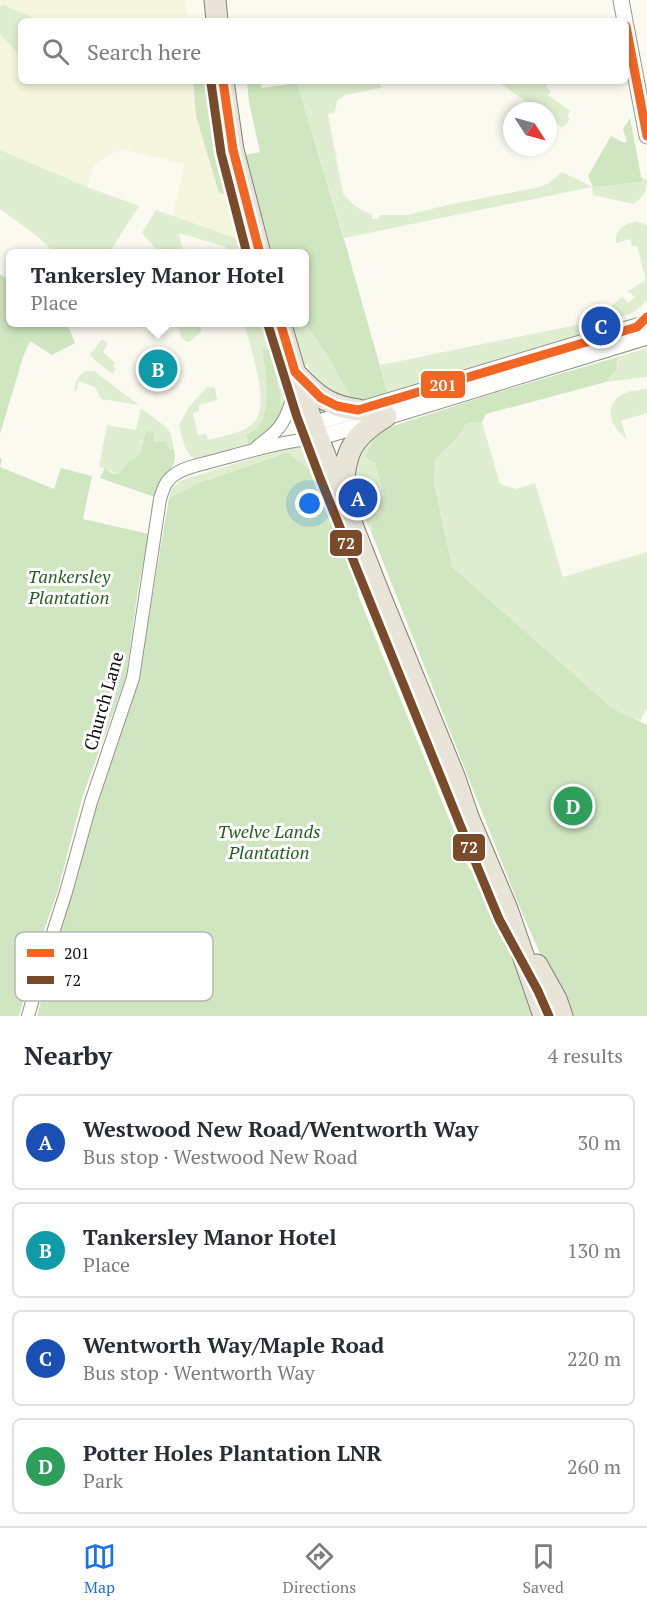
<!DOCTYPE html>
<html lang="en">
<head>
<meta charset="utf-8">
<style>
  :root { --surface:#fff; --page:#f7f7f7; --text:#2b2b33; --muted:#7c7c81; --line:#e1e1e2; --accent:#1a73e8 }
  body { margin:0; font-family:"PT Serif",serif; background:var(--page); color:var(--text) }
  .compass { position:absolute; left:503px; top:102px; width:54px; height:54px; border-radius:50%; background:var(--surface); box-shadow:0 3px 9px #0003; rotate:126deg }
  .you { position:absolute; left:310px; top:504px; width:21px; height:21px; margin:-15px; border:4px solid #fff; border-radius:50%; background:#1a73e8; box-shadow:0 0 0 9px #1a73e833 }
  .badge { display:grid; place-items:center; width:39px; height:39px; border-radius:50%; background:var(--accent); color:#fff; font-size:20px; font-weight:700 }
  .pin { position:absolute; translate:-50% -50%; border:3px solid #fff; box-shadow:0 2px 6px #0006 }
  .popup { position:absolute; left:6px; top:249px; width:303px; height:78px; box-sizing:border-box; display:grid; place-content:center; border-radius:9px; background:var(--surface); filter:drop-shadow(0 2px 4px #0005); font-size:20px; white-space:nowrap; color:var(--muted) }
  .popup b { font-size:22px; color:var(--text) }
  .popup::after { content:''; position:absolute; left:50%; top:100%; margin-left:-12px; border:12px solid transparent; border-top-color:var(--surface) }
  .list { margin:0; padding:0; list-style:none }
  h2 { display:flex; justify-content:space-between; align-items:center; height:78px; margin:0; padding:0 24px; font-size:26px }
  h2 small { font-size:20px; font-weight:400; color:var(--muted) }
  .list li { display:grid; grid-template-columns:39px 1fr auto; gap:18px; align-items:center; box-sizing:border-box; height:96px; margin:0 12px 12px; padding:0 12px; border:2px solid var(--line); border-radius:9px }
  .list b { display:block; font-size:22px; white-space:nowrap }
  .list p { margin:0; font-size:20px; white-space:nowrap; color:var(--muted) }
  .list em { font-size:20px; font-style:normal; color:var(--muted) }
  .icon { flex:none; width:33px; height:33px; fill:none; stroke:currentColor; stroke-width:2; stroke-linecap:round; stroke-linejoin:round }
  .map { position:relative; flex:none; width:647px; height:1016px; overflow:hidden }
  .search { position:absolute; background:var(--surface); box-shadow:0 3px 9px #0003; left:18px; right:18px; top:18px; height:66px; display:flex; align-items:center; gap:15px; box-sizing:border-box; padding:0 21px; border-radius:9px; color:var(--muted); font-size:22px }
  .sheet { height:510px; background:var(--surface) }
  nav { display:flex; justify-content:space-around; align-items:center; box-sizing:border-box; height:84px; border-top:2px solid var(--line); background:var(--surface); font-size:16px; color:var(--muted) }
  nav a { display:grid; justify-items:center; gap:3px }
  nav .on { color:var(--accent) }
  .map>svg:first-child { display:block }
</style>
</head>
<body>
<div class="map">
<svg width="647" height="1016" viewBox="0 0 647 1016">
  <rect width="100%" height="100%" fill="#fafaf0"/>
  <polygon fill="#f4f6dd" points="0,0 185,0 187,21 21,21 21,81 193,81 196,116 219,193 230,195 244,243 172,218 185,164 121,149 95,164 87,187 0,150"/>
  <g fill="#dfeed1">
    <polygon points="4,5 40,21 21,21 21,56 0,34 0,6"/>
    <path d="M 210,81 L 215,81 L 243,230 L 240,230 C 226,181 216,132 210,81 Z"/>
    <path d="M 311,81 L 379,81 L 381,88 L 345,95 L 337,101 L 335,112 L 328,114 L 343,193 C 351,204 359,210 372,214 L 372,219 L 379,219 L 379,215 L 407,215 L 452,204 L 540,187 L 549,183 L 562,172 L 593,187 L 642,182 L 641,177 L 647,180 C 647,192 643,198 633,204 L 593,195 L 592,187 L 344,238 L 297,83 Z"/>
    <polygon points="501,81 506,81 506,84 525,81 547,81 547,88 551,91 548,95 570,111 567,116 570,119 564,127 560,126 548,117 548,111 539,111 501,84"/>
    <polygon points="0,150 87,187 139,206 109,253 55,253 37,236 0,209"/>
    <path d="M 156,210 L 235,238 C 242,242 248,245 250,253 L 227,253 L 226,247 L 179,233 L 183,253 L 152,253 L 155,248 L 142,233 Z"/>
    <path d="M 636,221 L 647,225 L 647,301 L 633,313 L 604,322 L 603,318 L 608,310 L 622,297 L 629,303 L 635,297 L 628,291 L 646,280 L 637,246 L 632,246 L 630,239 L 616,243 C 615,229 624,225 636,221 Z"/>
    <polygon points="601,320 599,330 388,395 380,365"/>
    <path d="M 305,322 L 329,358 L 352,398 C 329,396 317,384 307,364 L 304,366 L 291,323 Z"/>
    <polygon points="162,323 200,323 202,331 189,342 185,341 181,337 179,329 169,323"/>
    <path d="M 244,323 L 269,323 L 286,379 L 286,399 L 281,414 L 281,403 L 269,349 L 262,349 C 264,372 274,408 257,428 C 255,431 249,433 245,435 L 249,444 L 198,461 C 184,454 183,440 179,425 L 188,408 L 207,387 L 215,388 L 217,400 L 199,405 L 199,411 L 193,413 L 198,435 L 206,434 L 208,440 C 222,436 247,433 256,420 C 269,400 250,345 244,323 Z"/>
    <polygon points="102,339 108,344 103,352 115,363 113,366 116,369 112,374 97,362 90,355"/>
    <path d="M 647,348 L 647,377 L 606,382 C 613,374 619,369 618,357 Z"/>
    <path d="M 86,371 L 94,371 L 139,405 L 101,399 L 95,387 L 79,381 L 77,389 L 74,392 C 75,382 78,376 86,371 Z"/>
    <path d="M 647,389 L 647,413 L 621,421 L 627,440 C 623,435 617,431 614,425 C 606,411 613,396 628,392 C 634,390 641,390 647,389 Z"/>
    <path d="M 141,408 L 166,427 L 171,434 L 174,450 L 154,442 L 146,431 L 140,454 L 128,462 L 119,474 C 111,473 107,467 99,467 L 107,425 L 136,430 Z"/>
    <polygon points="482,422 500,484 516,489 535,483 563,577 647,552 647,708 640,721 612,708 452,567 434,483 435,459 457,438 466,424"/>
    <polygon points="378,431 375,463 384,495 380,513 372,522 372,534 360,507 353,478 357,454"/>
    <polygon points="296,445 301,446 313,473 286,452 211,479 202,481 169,498 172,487 182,480"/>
  </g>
  <g fill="#cfe6c0">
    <polygon points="193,81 210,81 214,119 230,195 219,193 196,116"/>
    <polygon points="247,81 260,81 262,88 297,83 348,253 388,395 358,410 329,358 305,322 305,254 272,253 245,155 260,152 249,102"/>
    <polygon points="630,118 642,182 593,187 588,176 611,136 624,143 627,141 623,129"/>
    <polygon points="0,274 11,281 11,322 67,323 75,343 52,355 30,341 23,357 0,434"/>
    <path d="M 262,349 L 269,349 C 272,362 285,404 280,415 C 275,428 261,439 249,444 L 245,435 C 249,433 254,431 257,428 C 273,410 265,370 262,349 Z"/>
    <polygon points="618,357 616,370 606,382 486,414 482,422 466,424 457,438 435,459 434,483 452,567 612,708 647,725 647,1016 567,1016 518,903 372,534 372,522 380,513 378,501 384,495 375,463 365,457 378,431 482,397"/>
    <path d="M 146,431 L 154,432 L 154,442 L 165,441 L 169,448 L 174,450 C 178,466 168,470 161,482 C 158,487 157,492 155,497 L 100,478 L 105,467 L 111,473 L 119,474 L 128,462 L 140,454 Z"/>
    <polygon points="287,452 313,473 362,577 358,595 469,868 481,879 538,1016 37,1016 49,970 72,894 96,805 138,681 169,498 202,481 211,479"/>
    <polygon points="0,458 2,459 0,467 54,489 61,468 92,476 83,519 149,534 138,589 126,677 82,798 58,890 33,963 19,1016 0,1016"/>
  </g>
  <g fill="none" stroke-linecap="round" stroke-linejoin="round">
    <g stroke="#93938f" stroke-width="14">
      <g id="minor">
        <path d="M 256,448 C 262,442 269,438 275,432 C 288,419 292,400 296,383"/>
        <path d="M 28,1016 L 43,964 L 66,892 L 91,802 L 133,678 L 160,499 C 163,490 165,481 174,475 C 184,467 200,465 213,461 C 247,452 282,441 318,438"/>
      </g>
    </g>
    <g stroke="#93938f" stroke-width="17">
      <g id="tertiary">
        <polyline points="621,0 625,21"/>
        <polyline points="626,26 647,136"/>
        <polyline points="312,424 647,323"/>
        <polyline points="318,438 647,337"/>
      </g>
    </g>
    <g stroke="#80807c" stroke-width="23">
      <g id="trunk">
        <polyline points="215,0 217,21"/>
        <polyline points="223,81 233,150 260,254"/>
        <polyline points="280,322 297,380 318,438 380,596 454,776 468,817 507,909 544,1016"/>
        <path d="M 299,377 C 318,397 330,406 358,410"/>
        <path d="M 342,497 C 346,454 347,440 386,416"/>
        <polyline points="537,965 556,999 562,1016"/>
      </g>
    </g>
    <use href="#minor" stroke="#fefefd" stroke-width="12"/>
    <use href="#tertiary" stroke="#fefefd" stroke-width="15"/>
    <use href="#trunk" stroke="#e9e4d8" stroke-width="21"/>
    <g stroke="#fff" stroke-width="14">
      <g id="bus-1">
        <polyline points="626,26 647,136"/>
        <polyline points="223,81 233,150 260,254"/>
        <polyline points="280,322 295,372 321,398 337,406 358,410 637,327 647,317"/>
      </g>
    </g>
    <g stroke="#fff" stroke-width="14">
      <g id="bus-2">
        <polyline points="211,83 221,153 247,254"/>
        <polyline points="268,325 297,417 320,478 467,842 499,919 538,991 549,1016"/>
      </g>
    </g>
    <use href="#bus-1" stroke="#f26522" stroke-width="9"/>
    <use href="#bus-2" stroke="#7a4b2a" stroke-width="9"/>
  </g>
  <g text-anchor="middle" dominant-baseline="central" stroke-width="6" stroke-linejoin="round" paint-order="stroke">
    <g font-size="18" font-style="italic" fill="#255f21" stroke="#fff">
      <text x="69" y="576">Tankersley<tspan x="69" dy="21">Plantation</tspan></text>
      <text x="269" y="831">Twelve Lands<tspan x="269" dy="21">Plantation</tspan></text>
    </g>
    <g font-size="18" fill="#0c0c0c" stroke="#fff">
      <text transform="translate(103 701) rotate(-74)">Church Lane</text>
    </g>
  </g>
  <rect x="15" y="932" width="198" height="69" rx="9" fill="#fff" stroke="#b6b6b6" stroke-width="1.5"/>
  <rect x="27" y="949" width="27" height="8" fill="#f26522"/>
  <rect x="27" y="976" width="27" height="8" fill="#7a4b2a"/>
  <g font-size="16" fill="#0c0c0c">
    <text x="64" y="959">201</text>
    <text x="64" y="986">72</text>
  </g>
  <g stroke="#fff" stroke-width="2">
    <rect x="420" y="370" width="46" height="29" rx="6" fill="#f26522"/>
    <rect x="329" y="529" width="34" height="28" rx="6" fill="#7a4b2a"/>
    <rect x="452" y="833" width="34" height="29" rx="6" fill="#7a4b2a"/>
  </g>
  <g font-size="16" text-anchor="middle" font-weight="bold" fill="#fff">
    <text x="443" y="391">201</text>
    <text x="346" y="549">72</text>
    <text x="469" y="853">72</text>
  </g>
</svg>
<svg class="compass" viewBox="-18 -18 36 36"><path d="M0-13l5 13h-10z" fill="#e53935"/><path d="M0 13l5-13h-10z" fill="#7c7c81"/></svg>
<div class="you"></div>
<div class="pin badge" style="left:358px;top:498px;background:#1a4fb4">A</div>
<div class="pin badge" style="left:158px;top:369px;background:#0f9aa8">B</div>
<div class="popup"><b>Tankersley Manor Hotel</b>Place</div>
<div class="pin badge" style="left:601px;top:326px;background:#1a4fb4">C</div>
<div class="pin badge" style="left:573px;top:806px;background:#2e9e5b">D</div>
<div class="search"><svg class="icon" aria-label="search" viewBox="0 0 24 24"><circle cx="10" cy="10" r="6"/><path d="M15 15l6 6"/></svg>Search here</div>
</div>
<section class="sheet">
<h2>Nearby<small>4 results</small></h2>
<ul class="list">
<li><span class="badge" style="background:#1a4fb4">A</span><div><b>Westwood New Road/Wentworth Way</b><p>Bus stop · Westwood New Road</p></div><em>30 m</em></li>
<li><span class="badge" style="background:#0f9aa8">B</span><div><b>Tankersley Manor Hotel</b><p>Place</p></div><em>130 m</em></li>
<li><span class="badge" style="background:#1a4fb4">C</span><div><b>Wentworth Way/Maple Road</b><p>Bus stop · Wentworth Way</p></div><em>220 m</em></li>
<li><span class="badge" style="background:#2e9e5b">D</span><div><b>Potter Holes Plantation LNR</b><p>Park</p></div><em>260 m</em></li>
</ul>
</section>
<nav>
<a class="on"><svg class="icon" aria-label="map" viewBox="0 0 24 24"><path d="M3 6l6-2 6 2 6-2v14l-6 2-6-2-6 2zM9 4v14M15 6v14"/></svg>Map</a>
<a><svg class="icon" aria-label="directions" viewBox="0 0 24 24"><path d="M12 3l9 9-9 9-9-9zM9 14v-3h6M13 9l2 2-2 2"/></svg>Directions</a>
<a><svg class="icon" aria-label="saved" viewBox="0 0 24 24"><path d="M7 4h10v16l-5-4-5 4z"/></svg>Saved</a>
</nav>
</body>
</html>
